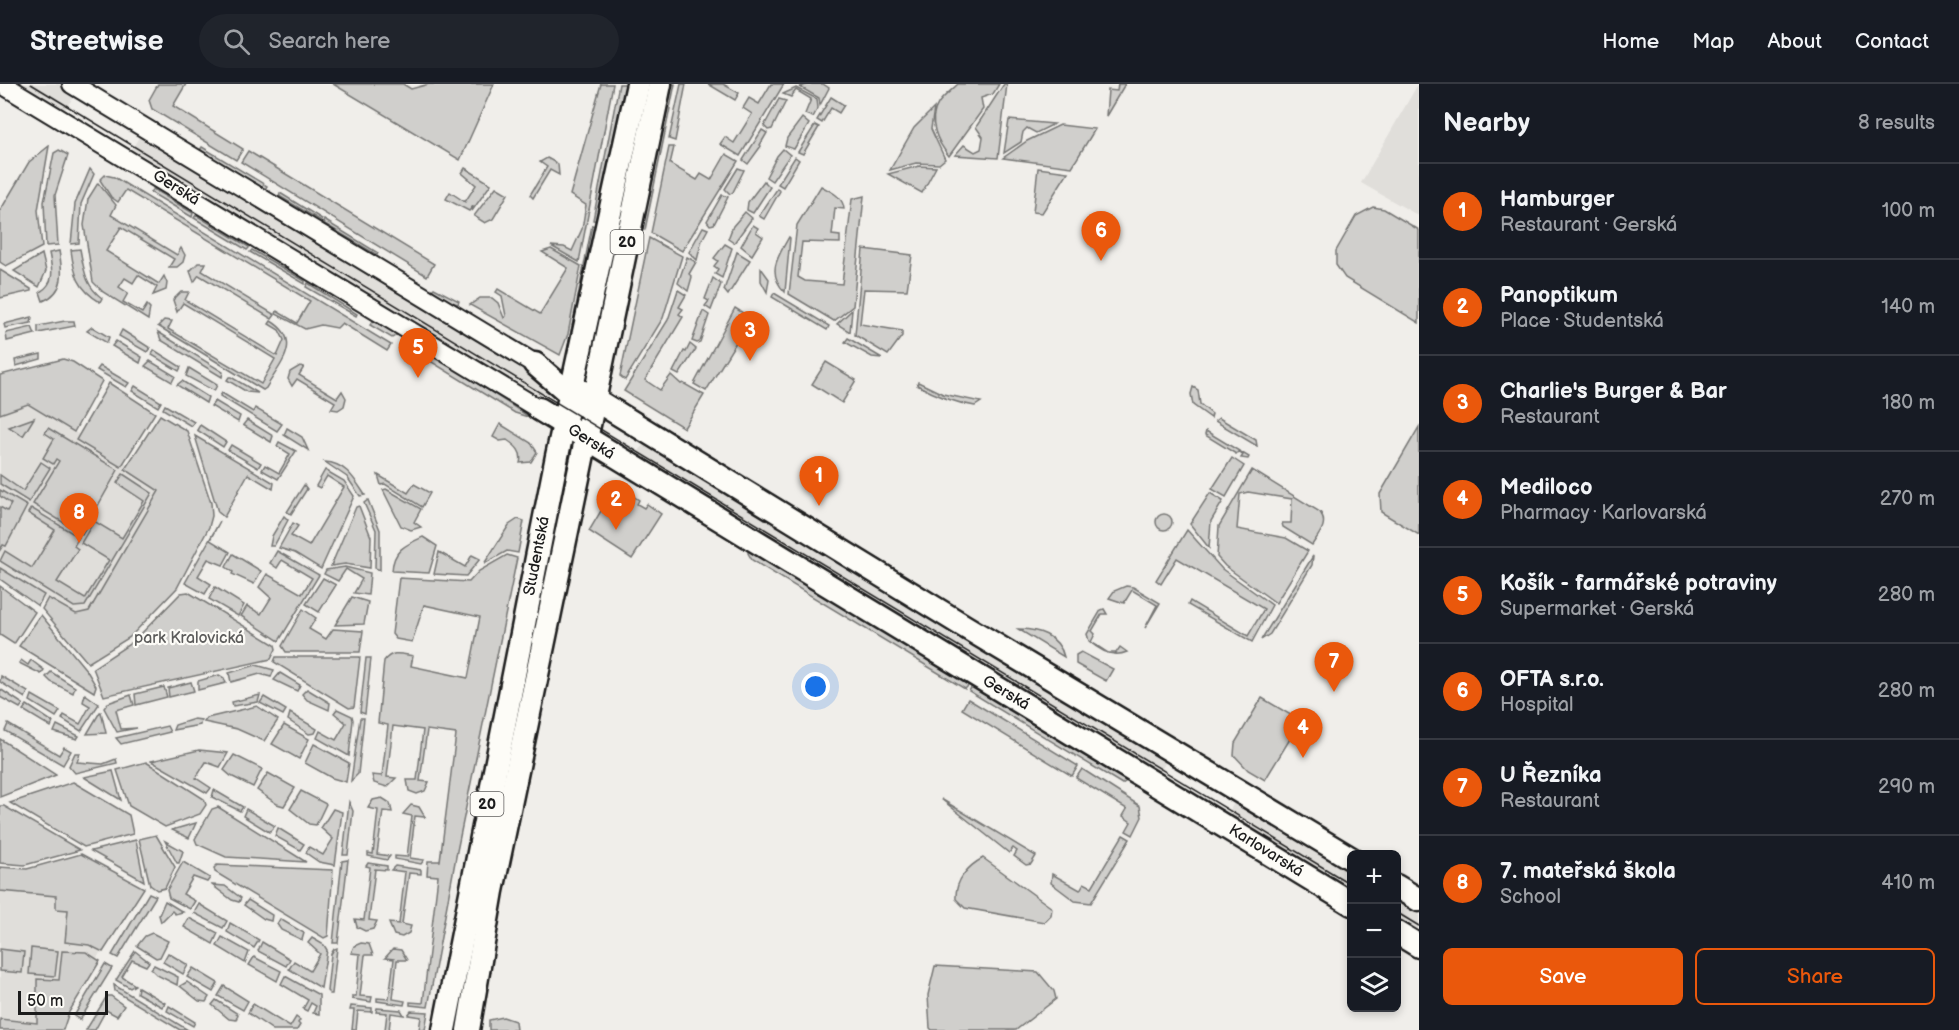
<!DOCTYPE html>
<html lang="en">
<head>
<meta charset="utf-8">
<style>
  :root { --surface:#171b24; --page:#20242c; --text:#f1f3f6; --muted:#9ea1a6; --line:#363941; --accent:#ea580c }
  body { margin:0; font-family:"Balsamiq Sans",sans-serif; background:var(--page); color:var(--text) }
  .controls { position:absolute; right:18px; bottom:18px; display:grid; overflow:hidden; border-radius:9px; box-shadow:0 3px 9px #0003 }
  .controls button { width:54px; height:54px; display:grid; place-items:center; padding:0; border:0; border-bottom:2px solid var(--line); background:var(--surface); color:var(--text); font:30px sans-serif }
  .scale { position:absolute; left:18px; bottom:15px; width:90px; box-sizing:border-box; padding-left:6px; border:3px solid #1c1c1c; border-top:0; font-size:16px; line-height:21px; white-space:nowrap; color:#1c1c1c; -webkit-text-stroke:4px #fdfcf7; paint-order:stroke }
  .you { position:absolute; left:816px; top:603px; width:21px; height:21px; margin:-15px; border:4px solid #fff; border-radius:50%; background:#1a73e8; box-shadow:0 0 0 9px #1a73e833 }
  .badge { display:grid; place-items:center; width:39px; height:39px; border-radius:50%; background:var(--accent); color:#fff; font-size:20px; font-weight:700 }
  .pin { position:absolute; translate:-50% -50px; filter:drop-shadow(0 2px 3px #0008) }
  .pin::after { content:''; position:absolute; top:32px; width:21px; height:18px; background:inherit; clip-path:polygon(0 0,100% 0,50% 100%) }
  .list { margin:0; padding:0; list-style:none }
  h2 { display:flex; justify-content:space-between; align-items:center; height:78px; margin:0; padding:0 24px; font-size:26px }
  h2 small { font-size:20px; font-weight:400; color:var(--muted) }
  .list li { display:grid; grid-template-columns:39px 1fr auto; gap:18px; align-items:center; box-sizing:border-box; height:96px; padding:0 24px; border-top:2px solid var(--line) }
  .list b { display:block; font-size:22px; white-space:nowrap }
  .list p { margin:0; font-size:20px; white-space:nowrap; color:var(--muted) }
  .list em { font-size:20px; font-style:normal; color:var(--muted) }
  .actions { display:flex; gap:12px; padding:18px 24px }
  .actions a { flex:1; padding:14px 0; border:2px solid var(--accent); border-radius:9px; text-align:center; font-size:21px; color:var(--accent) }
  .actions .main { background:var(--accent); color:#fff }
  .icon { flex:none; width:33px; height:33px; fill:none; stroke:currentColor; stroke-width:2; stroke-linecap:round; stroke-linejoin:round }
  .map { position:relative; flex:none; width:1419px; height:946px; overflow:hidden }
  header { display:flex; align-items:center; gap:36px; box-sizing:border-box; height:84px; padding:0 30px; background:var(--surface); border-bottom:2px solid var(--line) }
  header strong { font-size:28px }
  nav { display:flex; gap:33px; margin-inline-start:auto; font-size:21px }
  .search { width:420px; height:54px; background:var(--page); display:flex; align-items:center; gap:15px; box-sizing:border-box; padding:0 21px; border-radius:33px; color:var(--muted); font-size:22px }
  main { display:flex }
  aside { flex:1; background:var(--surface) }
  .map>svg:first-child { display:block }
</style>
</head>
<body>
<header>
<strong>Streetwise</strong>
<div class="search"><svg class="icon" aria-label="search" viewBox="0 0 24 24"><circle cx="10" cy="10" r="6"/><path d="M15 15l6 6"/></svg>Search here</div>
<nav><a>Home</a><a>Map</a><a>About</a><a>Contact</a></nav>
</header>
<main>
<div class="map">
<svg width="1419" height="946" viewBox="0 0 1419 946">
  <rect width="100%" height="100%" fill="#f0eeea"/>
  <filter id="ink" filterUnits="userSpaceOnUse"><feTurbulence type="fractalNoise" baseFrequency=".0167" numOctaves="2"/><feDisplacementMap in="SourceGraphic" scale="12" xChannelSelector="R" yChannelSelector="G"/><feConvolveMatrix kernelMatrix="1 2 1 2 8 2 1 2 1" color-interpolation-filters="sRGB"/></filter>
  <g filter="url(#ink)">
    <g fill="#e0deda">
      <polygon points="20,0 60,0 76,9 64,27"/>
      <polygon points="1418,0 1419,0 1419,132 1361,99"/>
      <polygon points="139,53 417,222 553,303 544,317 132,65"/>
      <polygon points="28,320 173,407 90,545 0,491 0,330"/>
      <polygon points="645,358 752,425 993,566 1162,672 1165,679 1160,688 1153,687 636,372"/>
      <polygon points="1234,719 1351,789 1351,807 1227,731"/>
      <polygon points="0,787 122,833 53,946 0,946"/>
      <polygon points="1397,816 1419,830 1419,848 1397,835"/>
    </g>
    <g fill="#d0cfcc" stroke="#767674" stroke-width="1.5">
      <polygon points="158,0 186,0 173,22 243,65 236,76 152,25 149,16"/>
      <polygon points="333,0 403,0 411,5 429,0 494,0 460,76"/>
      <polygon points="601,0 613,0 579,178 551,162 564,163 572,167 582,145 586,121 570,111"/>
      <polygon points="619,0 632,0 602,138 593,136"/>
      <polygon points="669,0 675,0 645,146 638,145"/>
      <polygon points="681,0 686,0 675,57 669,55"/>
      <polygon points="708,0 723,0 739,9 735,16"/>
      <polygon points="771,0 784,0 740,72 720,60 725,53 734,59 752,30 743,24 749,14 759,20"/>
      <polygon points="809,0 823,0 829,4 820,21 819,14 800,3"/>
      <path d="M 958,0 L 999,0 L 993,10 L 981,14 L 983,25 L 949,72 C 938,59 927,37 938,20 C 942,13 952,6 958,0 Z"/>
      <polygon points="1004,0 1007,0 998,74 955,71 964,61 975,68 981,65 983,53 976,43"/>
      <polygon points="1118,0 1125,0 1106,32 1108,6 1117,7"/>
      <polygon points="796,4 817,15 818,24 813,33 805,30 811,15 796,6 791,13 783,10"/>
      <polygon points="831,13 844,21 839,29 831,24 822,39 817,36"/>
      <polygon points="779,15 786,17 772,45 768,46 764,42"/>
      <polygon points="934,24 931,45 945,75 939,80 916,79 890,86 914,44"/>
      <polygon points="802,34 809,40 794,65 785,62 787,54"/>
      <polygon points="1009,36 1054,40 1036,49 1027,44 1023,48 1021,58 1004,69"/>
      <polygon points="815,41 819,43 803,70 798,68"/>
      <polygon points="1060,41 1095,45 1072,83 1003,74 1027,57"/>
      <polygon points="762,46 767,49 760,61 761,62 748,80 743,76"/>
      <polygon points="49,62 38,126 42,163 6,182 0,178 0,127 29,78"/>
      <polygon points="202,63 267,102 264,107 200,66"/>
      <polygon points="669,63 674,63 670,80 697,96 701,90 711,96 726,70 738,77 682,167 651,149"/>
      <polygon points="783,65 790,71 772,97 766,93 777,72"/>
      <polygon points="59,66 68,71 55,111 58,161 46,162 44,118 54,69"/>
      <polygon points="248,67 434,180 427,192 241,78"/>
      <polygon points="795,73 799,76 783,103 778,100"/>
      <polygon points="547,74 558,80 559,91 550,86 533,114 530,111 547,83 540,78"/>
      <polygon points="919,82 936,83 922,109 888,90"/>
      <polygon points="465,84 491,100 472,127 473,122 469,127 446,115 450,108 465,118 476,101 462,89"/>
      <polygon points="738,84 744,86 733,108 730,110 725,105"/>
      <polygon points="1038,84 1068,88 1042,129 1033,128"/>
      <polygon points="90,85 94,90 81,120 79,159 71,160 75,120"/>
      <polygon points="105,91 114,93 391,261 387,267 342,239 337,244 321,241 305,245 276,230 277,227 297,239 310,217 126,106 118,118 111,113 100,96"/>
      <polygon points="764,97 770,103 753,129 747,126 748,118"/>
      <polygon points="98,99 116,121 111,131 177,171 181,164 185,171 183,178 177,183 169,183 174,175 121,143 106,167 159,200 164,192 167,199 166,206 153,211 157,203 138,191 133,199 125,194 119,203 128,209 123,218 142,229 147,221 150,224 148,236 103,208 93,198 84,141 88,115"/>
      <path d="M 821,102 C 831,108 843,112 844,125 L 835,124 L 832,151 L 840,152 L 840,159 L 802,158 L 798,193 L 805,197 L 842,200 L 852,115 L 864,112 L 853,222 L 834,237 L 789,210 L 797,141 Z"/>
      <polygon points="496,103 508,110 493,135 485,139 474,132"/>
      <polygon points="153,105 193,129 192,133 150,108"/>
      <polygon points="777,105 780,107 764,135 759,132"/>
      <polygon points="280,109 322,135 321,137 279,112"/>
      <polygon points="722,111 728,113 714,140 710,141 707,137"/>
      <polygon points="1373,123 1384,125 1419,146 1419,239 1345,194 1336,181 1336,167 1356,132"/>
      <polygon points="745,128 752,134 734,159 728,155 733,142"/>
      <polygon points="196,131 249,163 249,164 247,166 194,134"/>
      <polygon points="324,136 378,169 377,171 323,139"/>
      <polygon points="592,141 600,143 572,265 568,263"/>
      <polygon points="753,141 758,144 756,148 763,153 752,171 741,162"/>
      <polygon points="703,143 708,145 702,156 697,176 689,168"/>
      <path d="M 789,153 L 790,154 L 785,208 C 766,189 778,172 789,153 Z"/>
      <polygon points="649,154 682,172 663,234 625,296 620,292"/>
      <polygon points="725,160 732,164 722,194 715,190 718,185 714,182 718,177 714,174"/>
      <path d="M 80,165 C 84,185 85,202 102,214 L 100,218 C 78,205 74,190 71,166 Z"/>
      <polygon points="551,165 581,182 568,250 560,271 470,221 480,214 492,214 498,219 504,234 506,232 502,212 496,208 498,205 540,230 568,184 542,168"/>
      <polygon points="863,165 912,171 907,206 864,205 860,240 902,247 902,252 888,271 855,251"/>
      <polygon points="252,166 305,197 305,200 250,168"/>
      <path d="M 59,167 C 63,188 65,208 43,217 L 40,208 C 56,199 52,184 49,169 Z"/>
      <polygon points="737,168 750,176 728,211 724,206"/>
      <polygon points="42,170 46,187 39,203 14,187"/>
      <polygon points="687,173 696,178 689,190 692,193 688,207 678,199"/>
      <polygon points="198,179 206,179 202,187 275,231 272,235 199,191 194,198 190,187"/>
      <polygon points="761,184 769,195 767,208 761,197"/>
      <polygon points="0,186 31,205 31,207 0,214"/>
      <polygon points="713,194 721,200 711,226 705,222 709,217 705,215"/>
      <polygon points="308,199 357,230 356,232 306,203"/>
      <polygon points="434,204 459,217 458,220 440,215 431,207"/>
      <polygon points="678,206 686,211 679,223 683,225 679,230 683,233 645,296 660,306 671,291 681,300 683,299 704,311 684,344 624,307 668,236"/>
      <path d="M 181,208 L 189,208 L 185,216 L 277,272 L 284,256 L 279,246 L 269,240 L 271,237 C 304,257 280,280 266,304 L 263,306 L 158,242 L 164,236 L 172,237 L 168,245 L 261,300 L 275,275 L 183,219 L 177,228 L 173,216 Z"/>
      <polygon points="774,209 829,242 827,246 772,213"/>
      <polygon points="735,224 751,234 706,307 694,300"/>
      <polygon points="852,226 850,248 837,240"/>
      <polygon points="703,227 709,231 700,258 697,259 692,257"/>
      <polygon points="32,233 31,239 5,244 4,240"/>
      <polygon points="375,235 398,249 397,251 392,254 370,241"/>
      <polygon points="65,237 74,237 75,242 38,249 38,242"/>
      <polygon points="32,243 35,250 7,257 6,249"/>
      <polygon points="92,243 109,253 107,259 87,247"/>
      <polygon points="122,246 150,264 147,268 119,252"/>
      <polygon points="158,248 223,288 222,293 161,256"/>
      <polygon points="402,251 528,332 528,333 515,329 404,261 401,258"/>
      <polygon points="848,254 882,274 872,273 845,258"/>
      <polygon points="116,257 142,273 140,279 112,262"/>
      <polygon points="690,260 696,265 679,291 673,288 684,267 686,268"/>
      <polygon points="154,266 181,283 179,287 152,271"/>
      <polygon points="41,270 41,275 16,282 15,276"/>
      <polygon points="63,275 73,278 102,297 74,348 28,320 0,330 0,291"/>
      <polygon points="150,277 175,292 172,298 145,282"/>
      <polygon points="826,278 856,296 842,319 812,300"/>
      <polygon points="100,282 129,299 126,303 97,286"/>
      <polygon points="300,282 304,283 299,291 337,314 342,307 346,314 344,322 338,326 331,325 335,318 297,295 292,302 288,295 290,288"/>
      <polygon points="189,284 217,301 214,307 186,292"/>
      <polygon points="229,293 231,293 258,309 247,308 227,296"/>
      <polygon points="182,297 208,313 206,319 177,301"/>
      <path d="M 918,298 L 943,310 L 981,318 L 975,322 C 955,319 935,311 917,301 Z"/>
      <polygon points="109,299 155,329 121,383 76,356"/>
      <polygon points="135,302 161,318 158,323 132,307"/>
      <polygon points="1193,303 1198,306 1200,320 1212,330 1211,334 1193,321 1191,310"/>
      <polygon points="222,309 253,328 255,324 282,340 277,347 220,312"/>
      <polygon points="215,317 240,332 238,338 211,322"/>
      <polygon points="165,321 194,338 191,342 163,325"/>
      <polygon points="160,331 187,347 211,419 212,432 209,443 177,504 130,553 88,579 42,525 48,514 76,530 89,527 159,407 125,385"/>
      <polygon points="34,334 23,352 9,343"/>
      <polygon points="1219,334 1256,356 1257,362 1215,337"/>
      <polygon points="247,336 273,352 271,358 243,341"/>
      <path d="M 500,340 L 531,359 L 537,368 L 531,378 L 520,379 C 523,368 516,362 507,356 L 500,357 L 493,353 Z"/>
      <polygon points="200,341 226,358 223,363 197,346"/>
      <polygon points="1419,343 1419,451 1381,428 1380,410"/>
      <polygon points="48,344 118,386 82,450 33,420 59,377 56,375 53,380 43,374 54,355 45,349"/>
      <polygon points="287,344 302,353 308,366 284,351"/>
      <polygon points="1206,347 1249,373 1248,375 1241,374 1243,371 1238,368 1236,370 1205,351"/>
      <polygon points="195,352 274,399 273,405 248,390 224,433 218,428"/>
      <polygon points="279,358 296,367 278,395 262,386 265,381 279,389 290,370 277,362"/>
      <polygon points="231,361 261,379 258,384 228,366"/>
      <polygon points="1232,374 1244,382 1226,413 1212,405"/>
      <polygon points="41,378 50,384 29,418 0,400 0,391 23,407"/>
      <path d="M 325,378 C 346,379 355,396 365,411 L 360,412 L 347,393 Z"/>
      <polygon points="325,386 344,397 354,412 321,485 295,469 279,464 293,439 298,442 291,452 309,462 344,403 327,392 320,404 316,402"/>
      <path d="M 1252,386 L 1320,428 C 1329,440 1319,450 1312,461 L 1283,443 L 1282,439 L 1291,439 L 1292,415 L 1248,408 L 1240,410 L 1237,445 L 1286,454 L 1308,467 L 1276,519 L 1225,482 L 1217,473 L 1219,442 Z"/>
      <polygon points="123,390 152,409 85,522 74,523 0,477 5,467 32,484 55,446 28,429 31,424 79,453 74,462 78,465 57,498 85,515 109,476 81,459 94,437 122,454 144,417 117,399"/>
      <polygon points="378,391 408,409 414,400 430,409 422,423 385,400 381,401"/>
      <polygon points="304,401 307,405 291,430 287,428"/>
      <polygon points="386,405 421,425 414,438 421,443 411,446 401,442 383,406"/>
      <polygon points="0,406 27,422 6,462 3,461 0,466 0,423 7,427 11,420 0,412"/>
      <polygon points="625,408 624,412 631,416 633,412 639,416 637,420 644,424 647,420 661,430 632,475 589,447 608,415"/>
      <polygon points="1210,409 1223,417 1211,437 1209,464 1190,440"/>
      <polygon points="368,416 380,446 380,486 375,484 376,446 364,419"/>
      <polygon points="359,422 371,453 370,484 345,480 331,482 356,423"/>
      <circle cx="1164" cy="438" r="8"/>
      <polygon points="284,432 288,436 274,462 270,462 272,452"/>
      <polygon points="518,435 524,437 518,469 507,467 484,480 509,441"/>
      <polygon points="220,437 210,456 230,468 223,481 208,475 198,492 211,500 205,510 185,499"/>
      <polygon points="1187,446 1222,485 1272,521 1252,558 1188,521 1190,517 1248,552 1264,525 1177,474 1161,500 1156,496"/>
      <path d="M 423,453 L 437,462 L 429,489 L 392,487 C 393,466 405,461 423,453 Z"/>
      <polygon points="749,462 970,600 965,605 752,476 748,469"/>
      <polygon points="277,467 319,491 279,557 241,532 247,522 261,530 271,514 259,503 267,490 302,510 312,494 282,476 277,484 270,479"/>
      <polygon points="439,468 465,483 472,471 480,475 466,492 434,490"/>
      <polygon points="233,470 261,487 254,500 232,490 233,488 226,483"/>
      <path d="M 507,471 L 517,474 L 457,767 L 428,923 L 410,921 L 410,918 L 423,919 L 438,792 L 427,791 L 428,777 L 440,777 L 456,650 L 427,646 L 420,697 L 429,698 L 425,707 L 417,710 L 409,707 L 407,696 L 417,696 L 423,646 L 393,642 L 387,693 L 396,694 L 387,703 L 374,699 L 372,691 L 382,692 L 388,641 L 378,639 L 384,577 C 392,566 401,570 413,572 L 411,582 L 468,594 L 480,533 L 424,521 L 412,558 L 396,555 L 392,550 L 399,494 L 469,498 L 479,487 Z"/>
      <polygon points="1313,472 1312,481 1270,550 1261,556"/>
      <polygon points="345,483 370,489 368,511 354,509 362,495 346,485 338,497 324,490 326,486"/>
      <polygon points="0,484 44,511 38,522 0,495"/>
      <polygon points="323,494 336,501 319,528 306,520"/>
      <polygon points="0,502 35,528 14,560 0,551"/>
      <polygon points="1126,502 1133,503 1160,519 1145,544 1157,521 1132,506 1124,519 1109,514 1114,507"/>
      <polygon points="215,503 244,521 238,532 209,515"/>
      <polygon points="188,508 275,561 276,565 271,575 104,612 93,584 134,557 181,509"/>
      <polygon points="352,513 368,518 364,540 335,541"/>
      <polygon points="303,525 316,534 309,545 326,555 333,545 363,547 360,568 286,568 282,562"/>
      <path d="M 1104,525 L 1107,530 L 1102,530 L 1092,547 L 1095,550 L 1091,558 L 1108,569 L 1116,569 L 1120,563 L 1127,568 C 1113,574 1100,567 1089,557 L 1087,550 L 1101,526 Z"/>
      <polygon points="41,531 87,587 96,602 94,608 19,562"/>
      <path d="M 1018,545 C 1037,545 1059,551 1064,573 Z"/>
      <polygon points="1081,568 1113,585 1106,597 1076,580 1076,571"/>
      <polygon points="276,573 360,573 354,623 349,624 274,578"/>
      <polygon points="366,574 371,574 365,630 360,628"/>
      <polygon points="21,576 28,581 31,576 44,586 41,590 19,579"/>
      <polygon points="256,581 274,586 271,593 260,590 231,598 229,589"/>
      <polygon points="51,588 75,603 73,609 51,598 46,593"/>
      <polygon points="280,589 300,601 297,607 274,596"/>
      <polygon points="219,591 224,594 226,599 198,606 198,597"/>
      <polygon points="1,592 28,608 25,614 0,598"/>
      <polygon points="191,598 194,607 169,613 168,604"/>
      <polygon points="974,599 1129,695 1122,700 969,607"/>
      <polygon points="164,603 167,613 136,621 135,610"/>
      <polygon points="0,605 23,620 20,624 0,613"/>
      <polygon points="307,605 330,619 329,626 307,616 302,610"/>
      <polygon points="85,610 99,620 81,647 62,635 64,631 80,640 90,622 83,618"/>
      <polygon points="32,611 60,627 56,633 30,617"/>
      <polygon points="131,611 134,621 116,626 121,645 137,644 117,648 104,624 108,619"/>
      <polygon points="260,611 258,618 233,622 232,618"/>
      <polygon points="264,613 286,626 283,631 260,619"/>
      <polygon points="1262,614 1301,637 1265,696 1248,686 1234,671 1235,659"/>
      <polygon points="968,615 1078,682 1072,692 962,625"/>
      <polygon points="27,621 53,638 51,643 23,626"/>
      <polygon points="257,622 278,636 264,657 237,645 204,638 207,634"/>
      <polygon points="337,625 352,632 353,636 349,672 317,654 320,647 336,656 346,639 334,629"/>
      <polygon points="101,628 106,649 87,650 100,628"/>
      <polygon points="290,629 317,645 315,649 309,650 288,636"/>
      <polygon points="360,634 364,634 358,690 351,697"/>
      <polygon points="194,635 201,636 200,641 173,646 175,641"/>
      <polygon points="8,640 59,671 64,663 71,667 63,681 5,647"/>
      <polygon points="57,641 79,652 77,655 54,648"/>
      <polygon points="284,641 309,655 299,675 272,660"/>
      <polygon points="167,642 170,648 121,660 116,654"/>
      <polygon points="0,655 56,691 0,713"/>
      <polygon points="314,660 349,679 346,698 332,694 305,679"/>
      <polygon points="199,666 228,669 220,683 206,678 196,694 211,704 207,709 151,677"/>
      <polygon points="75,669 80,669 77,678 103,680 116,675 117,679 75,689 69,682"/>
      <polygon points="234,671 262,685 253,703 231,692 224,686"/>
      <polygon points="146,678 204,715 206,721 200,730 165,743 129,722 117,686"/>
      <polygon points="1082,685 1140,722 1142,733 1133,751 1126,747 1131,738 1123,732 1127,725 1076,694"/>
      <polygon points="113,687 121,716 84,693"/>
      <polygon points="268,689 295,704 284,722 277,720 257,706"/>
      <polygon points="73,698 129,731 133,750 84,763 10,719"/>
      <polygon points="214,706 243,723 240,727 212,713"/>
      <polygon points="301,707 326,720 316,741 309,740 290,725"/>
      <polygon points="382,714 390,719 392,728 383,727 377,770 390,772 387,776 368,772 368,769 373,770 378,726 368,724 373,716"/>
      <polygon points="941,715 1036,772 1031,780 1026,781 1014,772 1017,767 1013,764 1009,769"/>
      <polygon points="349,718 353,727 348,771 343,771"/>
      <polygon points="411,721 419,723 425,733 415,732 410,774 424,776 421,780 395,775 395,772 407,773 412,732 403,730"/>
      <polygon points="0,722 4,722 80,766 25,781 0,779"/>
      <polygon points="218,723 306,778 226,773 197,760 195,755 212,725"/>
      <polygon points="246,725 275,742 269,748 243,732"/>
      <polygon points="333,725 342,728 335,781 319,778 306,769 309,763 323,771 333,755 321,744"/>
      <polygon points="196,739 189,754 172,746"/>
      <polygon points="278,744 304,760 300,766 275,752"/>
      <polygon points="156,751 175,783 165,804 157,806 150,801 139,755"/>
      <polygon points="1123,751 1130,755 1091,819 1075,817 1051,799 1052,790 1080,806 1084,799 1092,803"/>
      <polygon points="136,756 144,797 91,767"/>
      <polygon points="165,757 183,767 179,779 177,779"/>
      <polygon points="81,770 144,804 103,868 89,861 65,858 68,826 56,825 56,812 0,807 0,783 27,785"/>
      <path d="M 983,774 L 1052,824 L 1051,831 L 1044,838 L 965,824 L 956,815 C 955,796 968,782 983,774 Z"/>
      <polygon points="348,776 338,859 333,859 342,777"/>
      <polygon points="183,778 210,794 207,798 193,793 183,810 195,817 190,825 169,814 167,806"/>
      <polygon points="368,779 387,782 387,786 375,785 369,836 377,837 373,845 365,847 357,843 355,835 364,836 370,783 366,782"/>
      <polygon points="217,781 333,786 328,852 324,854 215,788 214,784"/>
      <polygon points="395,782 421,786 421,790 409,789 402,840 411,842 409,849 402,853 394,851 389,839 399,840 405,788 391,786"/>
      <polygon points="212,801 225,802 241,814 239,818 232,816"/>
      <polygon points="149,809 156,812 118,874 112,871"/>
      <polygon points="248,816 272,831 271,837 264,835 244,821"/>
      <polygon points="165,817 183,828 175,830 172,827 161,838 159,831"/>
      <polygon points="199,820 227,837 223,844 194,829"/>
      <polygon points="189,834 218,849 213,860 184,843"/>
      <polygon points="280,835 304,849 302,856 281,846 277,840"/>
      <polygon points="230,839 259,856 254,864 227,848"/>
      <polygon points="152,849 168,857 160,873 156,874 137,862 145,852"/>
      <polygon points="222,853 249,868 245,879 217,862"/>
      <polygon points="312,854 324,861 327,866 321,904 289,885 294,877 310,887 320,870 308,859"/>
      <polygon points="262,858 290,875 286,882 258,867"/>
      <polygon points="361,859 369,860 373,871 365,871 360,912 372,913 371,918 352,915 352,912 356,912 360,870 351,869 354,862"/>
      <polygon points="31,864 58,867 55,892 29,890"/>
      <polygon points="337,864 332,910 330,910 327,907 331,870 334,865"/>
      <polygon points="0,865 24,868 22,889 0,887"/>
      <polygon points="393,865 401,866 407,876 397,876 393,915 405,917 404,921 377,917 377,914 389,915 394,875 385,874"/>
      <polygon points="62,867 86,868 100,877 69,928 63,946 0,946 0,935 37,939 37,895 59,896"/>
      <polygon points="135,867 149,878 146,882 132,876 122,893 135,901 130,904 116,896"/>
      <polygon points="168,869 188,881 183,890 163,878"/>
      <polygon points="254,873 281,887 277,897 249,881"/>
      <polygon points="105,880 112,884 80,936 74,932"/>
      <polygon points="154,881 178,893 177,901 157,891 151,885"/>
      <polygon points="935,882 1038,888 1054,907 1056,915 1016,946 932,946 930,944 928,911"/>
      <polygon points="193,884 218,899 213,908 187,893"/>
      <polygon points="285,892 319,911 319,930 313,929 316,922 311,919 307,927 303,925 308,916 281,900"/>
      <polygon points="187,898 209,913 206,918 199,917 180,902"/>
      <polygon points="114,901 188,946 180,946 115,907"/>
      <polygon points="224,902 248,917 243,926 218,912"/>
      <polygon points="138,903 165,919 162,923 137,909"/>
      <polygon points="107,912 111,912 124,922 117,932 106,926 95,946 86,946"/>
      <polygon points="216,916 238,930 236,936 229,935 212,921"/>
      <polygon points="253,920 290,943 296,933 300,936 298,939 300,941 297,946 273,946 248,929"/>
      <polygon points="169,922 195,938 193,942 167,927"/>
      <polygon points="351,922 372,924 372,928 358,927 356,946 352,946 354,926 350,926"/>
      <polygon points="377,924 401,926 404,931 391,929 389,946 385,946 387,929 376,928"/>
      <polygon points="411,927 428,928 425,946 419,946 421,933 408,931"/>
      <polygon points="503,933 515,937 516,946 489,946 489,936"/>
    </g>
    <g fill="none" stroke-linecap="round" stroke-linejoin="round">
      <g stroke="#1c1c1c" stroke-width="22">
        <g id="minor">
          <polyline points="2,0 539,325"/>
          <polyline points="72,0 545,286"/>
        </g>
      </g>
      <g stroke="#1c1c1c" stroke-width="27">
        <g id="major">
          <polyline points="535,280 570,310 576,321"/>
          <polyline points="581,307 964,542 1352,775"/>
          <polyline points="539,325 1352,820"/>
          <polyline points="1396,802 1419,816"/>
          <polyline points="1396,848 1419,862"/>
          <polyline points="444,946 557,372 638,0"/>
          <polyline points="468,946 492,807 660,0"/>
        </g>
      </g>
      <use href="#minor" stroke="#fdfcf7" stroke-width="18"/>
      <use href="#major" stroke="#fdfcf7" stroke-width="22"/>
      <g stroke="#1c1c1c" stroke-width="1.5">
        <polyline points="31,0 1352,801"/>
        <polyline points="1396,828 1419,842"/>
      </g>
    </g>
  </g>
  <g text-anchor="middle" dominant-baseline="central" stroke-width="4.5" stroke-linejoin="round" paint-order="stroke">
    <g fill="#fdfcf7" stroke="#605f5e" stroke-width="1.5">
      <rect x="610.5" y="146" width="33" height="24" rx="4.5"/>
      <rect x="470.5" y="708" width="33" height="24" rx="4.5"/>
    </g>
    <g font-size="15" font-weight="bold" fill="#1c1c1c">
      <text x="627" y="158">20</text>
      <text x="487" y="720">20</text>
    </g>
    <g font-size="16" fill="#1c1c1c" stroke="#fdfcf7">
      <text transform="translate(176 104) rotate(32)">Gerská</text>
      <text transform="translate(591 358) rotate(32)">Gerská</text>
      <text transform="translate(537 472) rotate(-79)">Studentská</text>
      <text transform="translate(1006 609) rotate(31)">Gerská</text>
      <text transform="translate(1266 767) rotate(32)">Karlovarská</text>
    </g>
    <g font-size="16" fill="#5b5b5a" stroke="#fdfcf7">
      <text x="189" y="554">park Kralovická</text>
    </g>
  </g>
</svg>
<div class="controls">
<button>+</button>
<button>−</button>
<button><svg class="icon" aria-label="layers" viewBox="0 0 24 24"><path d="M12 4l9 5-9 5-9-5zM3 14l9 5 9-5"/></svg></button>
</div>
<div class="scale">50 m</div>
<div class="you"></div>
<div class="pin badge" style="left:819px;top:422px">1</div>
<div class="pin badge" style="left:616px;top:446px">2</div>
<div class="pin badge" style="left:750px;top:277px">3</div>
<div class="pin badge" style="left:1303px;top:674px">4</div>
<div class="pin badge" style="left:418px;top:294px">5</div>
<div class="pin badge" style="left:1101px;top:177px">6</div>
<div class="pin badge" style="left:1334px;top:608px">7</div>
<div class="pin badge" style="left:79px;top:459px">8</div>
</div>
<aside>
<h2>Nearby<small>8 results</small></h2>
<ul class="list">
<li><span class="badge">1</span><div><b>Hamburger</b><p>Restaurant · Gerská</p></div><em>100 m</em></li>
<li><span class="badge">2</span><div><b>Panoptikum</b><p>Place · Studentská</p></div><em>140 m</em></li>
<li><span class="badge">3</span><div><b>Charlie's Burger &amp; Bar</b><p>Restaurant</p></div><em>180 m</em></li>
<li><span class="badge">4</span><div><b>Mediloco</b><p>Pharmacy · Karlovarská</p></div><em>270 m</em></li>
<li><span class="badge">5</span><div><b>Košík - farmářské potraviny</b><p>Supermarket · Gerská</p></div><em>280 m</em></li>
<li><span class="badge">6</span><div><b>OFTA s.r.o.</b><p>Hospital</p></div><em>280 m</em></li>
<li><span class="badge">7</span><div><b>U Řezníka</b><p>Restaurant</p></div><em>290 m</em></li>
<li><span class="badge">8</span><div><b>7. mateřská škola</b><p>School</p></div><em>410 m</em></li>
</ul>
<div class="actions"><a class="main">Save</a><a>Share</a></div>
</aside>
</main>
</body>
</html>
